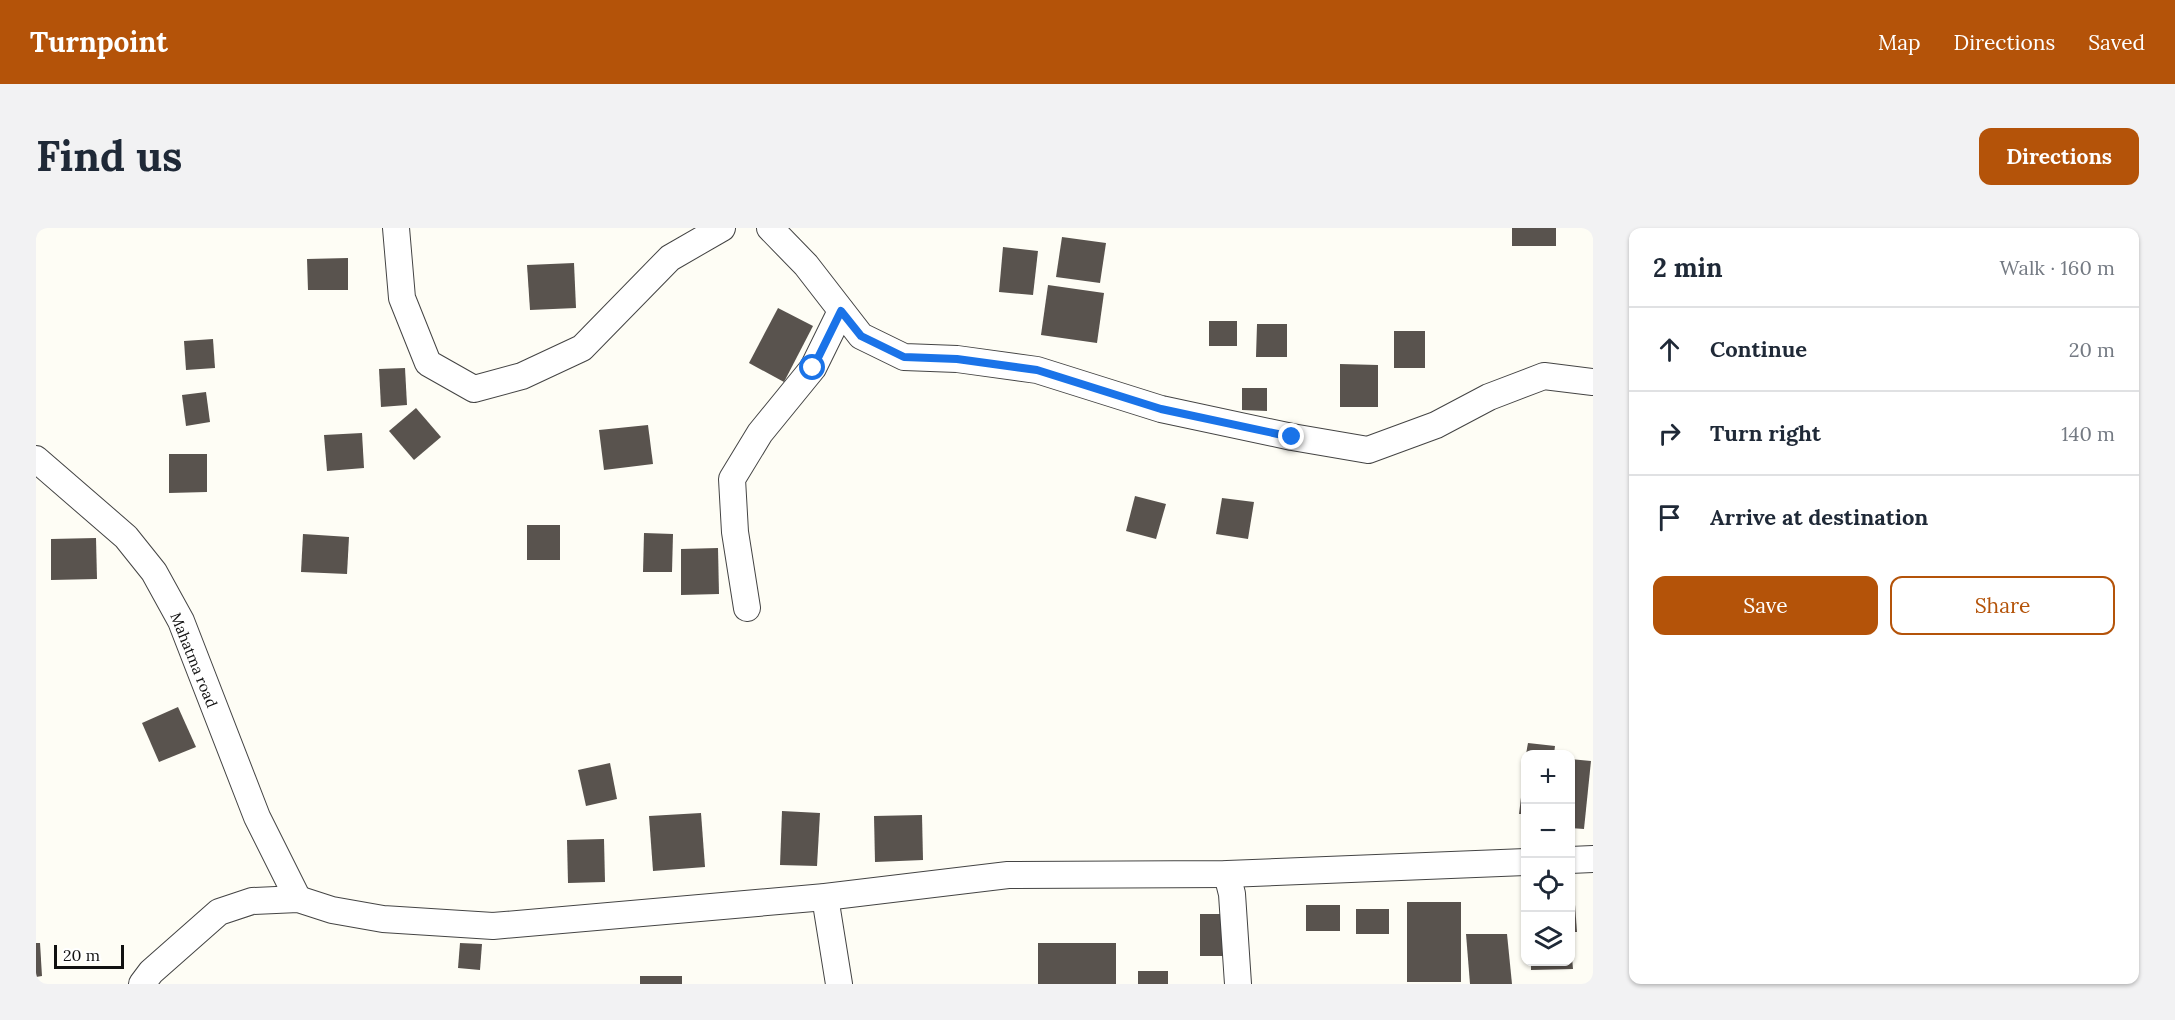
<!DOCTYPE html>
<html lang="en">
<head>
<meta charset="utf-8">
<style>
  :root { --surface:#fff; --page:#f2f2f3; --text:#1f2937; --muted:#747a83; --line:#e0e1e3; --accent:#b45309 }
  body { margin:0; font-family:Lora,serif; background:var(--page); color:var(--text) }
  .controls { position:absolute; right:18px; bottom:18px; display:grid; overflow:hidden; border-radius:12px; box-shadow:0 2px 4px #0004 }
  .controls button { width:54px; height:54px; display:grid; place-items:center; padding:0; border:0; border-bottom:2px solid var(--line); background:var(--surface); color:var(--text); font:30px sans-serif }
  .scale { position:absolute; left:18px; bottom:15px; width:70px; box-sizing:border-box; padding-left:6px; border:3px solid #111; border-top:0; font-size:16px; line-height:21px; white-space:nowrap; color:#111; -webkit-text-stroke:4px #fff; paint-order:stroke }
  .stop { position:absolute; width:18px; height:18px; margin:-14px; border:4px solid #1a73e8; border-radius:50%; background:#fff }
  .stop.end { background:#1a73e8; border-color:#fff; box-shadow:0 2px 6px #0008 }
  .list { margin:0; padding:0; list-style:none }
  h2 { display:flex; justify-content:space-between; align-items:center; height:78px; margin:0; padding:0 24px; font-size:26px }
  h2 small { font-size:20px; font-weight:400; color:var(--muted) }
  .list li { display:grid; grid-template-columns:39px 1fr auto; gap:18px; align-items:center; box-sizing:border-box; height:84px; padding:0 24px; border-top:2px solid var(--line) }
  .list b { display:block; font-size:22px; white-space:nowrap }
  .list em { font-size:20px; font-style:normal; color:var(--muted) }
  .actions { display:flex; gap:12px; padding:18px 24px }
  .actions a { flex:1; padding:14px 0; border:2px solid var(--accent); border-radius:12px; text-align:center; font-size:21px; color:var(--accent) }
  .actions .main { background:var(--accent); color:#fff }
  .icon { flex:none; width:33px; height:33px; fill:none; stroke:currentColor; stroke-width:2; stroke-linecap:round; stroke-linejoin:round }
  .map { position:relative; flex:none; width:1557px; height:756px; overflow:hidden; border-radius:12px }
  header { display:flex; align-items:center; gap:36px; box-sizing:border-box; height:84px; padding:0 30px; background:var(--accent); color:#fff }
  header strong { font-size:28px }
  nav { display:flex; gap:33px; margin-inline-start:auto; font-size:21px }
  .intro { display:flex; align-items:center; justify-content:space-between; box-sizing:border-box; height:144px; padding:0 36px }
  h1 { margin:0; font-size:42px }
  .button { padding:15px 27px; border-radius:12px; background:var(--accent); color:#fff; font-size:21px; font-weight:700 }
  main { display:flex; gap:36px; padding:0 36px }
  aside { flex:1; background:var(--surface); border-radius:12px; box-shadow:0 2px 4px #0004 }
  .map>svg:first-child { display:block }
</style>
</head>
<body>
<header>
<strong>Turnpoint</strong>
<nav><a>Map</a><a>Directions</a><a>Saved</a></nav>
</header>
<div class="intro"><h1>Find us</h1><a class="button">Directions</a></div>
<main>
<div class="map">
<svg width="1557" height="756" viewBox="0 0 1557 756">
  <rect width="100%" height="100%" fill="#fefdf5"/>
  <g fill="#59534e">
    <rect x="1476" y="0" width="44" height="18"/>
    <polygon points="1026,9 1070,15 1064,55 1020,49"/>
    <polygon points="967,19 1002,23 997,67 963,64"/>
    <polygon points="312,30 312,62 272,62 271,31"/>
    <polygon points="538,35 540,80 494,82 491,37"/>
    <polygon points="1012,57 1068,65 1061,115 1005,107"/>
    <polygon points="742,80 777,98 748,154 713,135"/>
    <rect x="1173" y="93" width="28" height="25"/>
    <polygon points="1221,96 1251,96 1251,129 1220,129"/>
    <rect x="1358" y="103" width="31" height="37"/>
    <polygon points="177,111 179,140 150,142 148,113"/>
    <polygon points="1304,136 1342,137 1342,179 1304,179"/>
    <polygon points="369,140 371,177 345,179 343,141"/>
    <polygon points="1206,160 1231,160 1231,183 1206,182"/>
    <polygon points="170,164 174,194 150,198 146,167"/>
    <polygon points="380,180 405,209 378,232 353,203"/>
    <polygon points="612,197 617,236 568,242 563,202"/>
    <polygon points="326,205 328,240 291,243 288,207"/>
    <polygon points="133,226 171,226 171,264 133,265"/>
    <polygon points="1099,268 1130,276 1120,311 1090,303"/>
    <polygon points="1186,270 1218,274 1212,311 1180,306"/>
    <rect x="491" y="297" width="33" height="35"/>
    <polygon points="608,305 637,306 636,344 607,344"/>
    <polygon points="267,306 313,309 311,346 265,344"/>
    <polygon points="60,310 61,351 15,352 15,311"/>
    <polygon points="682,320 683,366 645,367 645,321"/>
    <polygon points="142,479 160,519 123,534 106,495"/>
    <polygon points="1492,515 1519,518 1518,526 1490,526"/>
    <polygon points="1534,531 1555,533 1548,601 1534,600"/>
    <polygon points="574,535 581,571 550,578 542,542"/>
    <polygon points="1488,545 1490,545 1490,586 1483,586"/>
    <polygon points="746,583 784,585 781,638 744,637"/>
    <polygon points="665,585 669,639 617,643 613,588"/>
    <polygon points="886,587 887,632 839,634 838,588"/>
    <polygon points="568,611 569,654 532,655 531,612"/>
    <polygon points="1534,663 1538,663 1541,704 1534,704"/>
    <rect x="1371" y="674" width="54" height="80"/>
    <rect x="1270" y="677" width="34" height="26"/>
    <rect x="1320" y="681" width="33" height="25"/>
    <rect x="1164" y="686" width="29" height="42"/>
    <polygon points="1430,706 1471,706 1476,756 1434,756"/>
    <polygon points="0,715 4,715 6,748 0,749"/>
    <polygon points="424,715 446,716 444,742 422,740"/>
    <rect x="1002" y="715" width="78" height="41"/>
    <polygon points="1534,729 1536,729 1537,741 1495,742 1495,734 1534,734"/>
    <rect x="1102" y="743" width="30" height="13"/>
    <rect x="604" y="748" width="42" height="8"/>
  </g>
  <g fill="none" stroke-linecap="round" stroke-linejoin="round">
    <g stroke="#444" stroke-width="28">
      <g id="minor">
        <polyline points="360,0 366,70 392,135 438,161 486,148 546,120 634,30 686,0"/>
        <polyline points="734,0 770,37 825,108 868,129 921,131 1001,142 1125,181 1256,209 1332,222 1400,197 1453,169 1508,148 1557,154"/>
        <polyline points="0,231 90,309 118,344 145,393 221,589 262,671"/>
        <polyline points="711,380 699,304 696,251 724,205 777,140 805,83"/>
        <polyline points="1534,632 1557,631"/>
        <polyline points="1191,646 1196,666 1202,756"/>
        <polyline points="789,669 803,756"/>
        <polyline points="106,756 115,744 183,684 216,673 262,671 296,682 347,691 457,698 789,669 972,647 1191,646 1490,634"/>
      </g>
    </g>
    <use href="#minor" stroke="#fff" stroke-width="26"/>
  </g>
  <g fill="none" stroke-linecap="round" stroke-linejoin="round">
    <polyline stroke="#1a73e8" stroke-width="8" points="777,140 805,83 825,108 868,129 921,131 1001,142 1125,181 1256,209"/>
  </g>
  <g text-anchor="middle" dominant-baseline="central" stroke-width="6" stroke-linejoin="round" paint-order="stroke">
    <g font-size="15" fill="#111" stroke="#fff">
      <text transform="translate(158 432) rotate(68)">Mahatma road</text>
    </g>
  </g>
</svg>
<div class="controls">
<button>+</button>
<button>−</button>
<button><svg class="icon" aria-label="locate" viewBox="0 0 24 24"><circle cx="12" cy="12" r="6"/><path d="M12 2v4M12 18v4M2 12h4M18 12h4"/></svg></button>
<button><svg class="icon" aria-label="layers" viewBox="0 0 24 24"><path d="M12 4l9 5-9 5-9-5zM3 14l9 5 9-5"/></svg></button>
</div>
<div class="scale">20 m</div>
<div class="stop" style="left:777px;top:140px"></div>
<div class="stop end" style="left:1256px;top:209px"></div>
</div>
<aside>
<h2>2 min<small>Walk · 160 m</small></h2>
<ul class="list">
<li><svg class="icon" aria-label="ahead" viewBox="0 0 24 24"><path d="M12 20V5M6 11l6-6 6 6"/></svg><div><b>Continue</b></div><em>20 m</em></li>
<li><svg class="icon" aria-label="right" viewBox="0 0 24 24"><path d="M7 20v-9h11M14 6l5 5-5 5"/></svg><div><b>Turn right</b></div><em>140 m</em></li>
<li><svg class="icon" aria-label="arrive" viewBox="0 0 24 24"><path d="M6 21V4h12l-3 4 3 4H6"/></svg><div><b>Arrive at destination</b></div></li>
</ul>
<div class="actions"><a class="main">Save</a><a>Share</a></div>
</aside>
</main>
</body>
</html>
